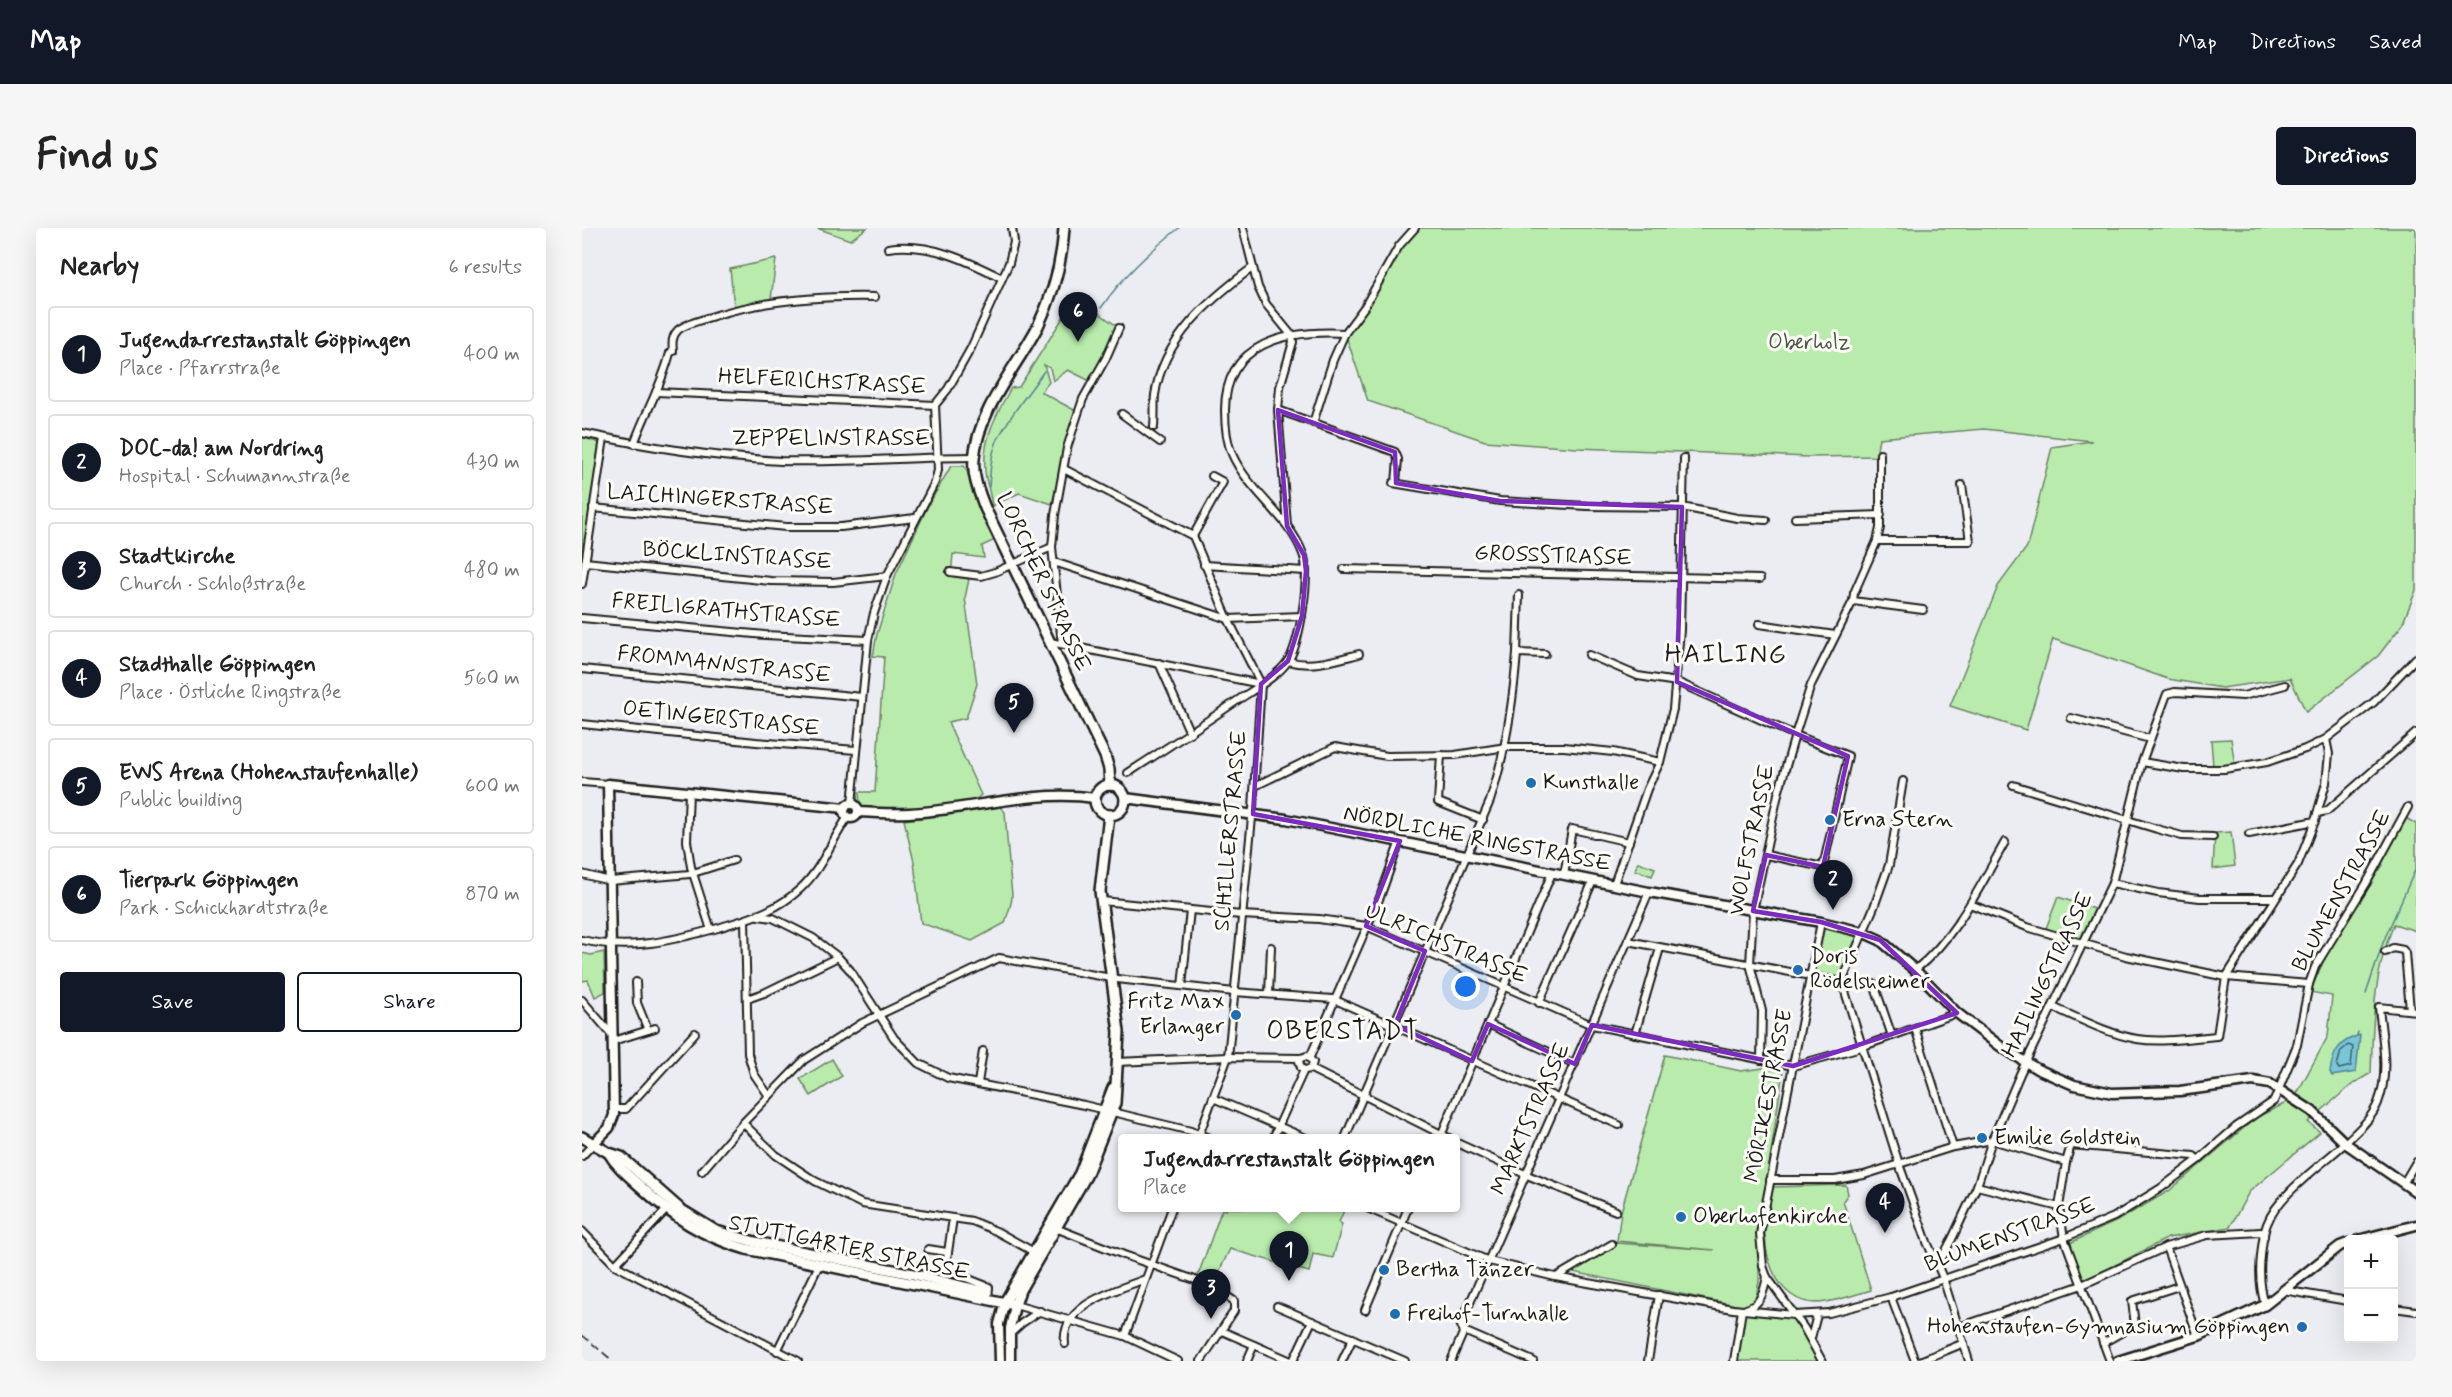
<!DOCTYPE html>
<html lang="en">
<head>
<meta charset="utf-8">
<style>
  :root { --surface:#fff; --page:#f6f6f6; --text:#222; --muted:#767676; --line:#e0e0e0; --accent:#111827 }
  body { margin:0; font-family:Mynerve,sans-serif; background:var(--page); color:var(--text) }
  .controls { position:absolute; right:18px; bottom:18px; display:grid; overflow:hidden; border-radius:6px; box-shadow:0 6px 24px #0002 }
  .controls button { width:54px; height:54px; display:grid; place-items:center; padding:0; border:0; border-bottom:2px solid var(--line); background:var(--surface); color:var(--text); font:30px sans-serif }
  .you { position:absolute; left:884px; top:759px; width:21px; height:21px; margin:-15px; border:4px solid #fff; border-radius:50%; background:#1a73e8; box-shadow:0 0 0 9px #1a73e833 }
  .badge { display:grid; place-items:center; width:39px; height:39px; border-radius:50%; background:var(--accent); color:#fff; font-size:20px; font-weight:700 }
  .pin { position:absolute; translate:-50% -50px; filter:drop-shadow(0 2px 3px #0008) }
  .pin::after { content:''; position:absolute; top:32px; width:21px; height:18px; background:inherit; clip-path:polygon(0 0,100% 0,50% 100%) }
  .popup { position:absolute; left:536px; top:906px; width:342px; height:78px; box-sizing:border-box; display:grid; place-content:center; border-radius:6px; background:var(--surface); filter:drop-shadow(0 2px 4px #0005); font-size:20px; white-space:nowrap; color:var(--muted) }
  .popup b { font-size:22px; color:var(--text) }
  .popup::after { content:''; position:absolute; left:50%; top:100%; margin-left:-12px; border:12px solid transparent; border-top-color:var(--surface) }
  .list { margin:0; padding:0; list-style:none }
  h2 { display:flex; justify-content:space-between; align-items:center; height:78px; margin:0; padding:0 24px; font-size:26px }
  h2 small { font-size:20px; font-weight:400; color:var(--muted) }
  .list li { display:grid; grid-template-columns:39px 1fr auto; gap:18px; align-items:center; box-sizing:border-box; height:96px; margin:0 12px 12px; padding:0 12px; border:2px solid var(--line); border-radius:6px }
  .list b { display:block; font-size:22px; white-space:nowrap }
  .list p { margin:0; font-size:20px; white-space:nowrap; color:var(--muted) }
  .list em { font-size:20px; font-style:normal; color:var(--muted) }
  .actions { display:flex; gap:12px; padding:18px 24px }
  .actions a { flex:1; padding:14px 0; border:2px solid var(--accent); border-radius:6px; text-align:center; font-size:21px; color:var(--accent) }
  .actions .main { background:var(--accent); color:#fff }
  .map { position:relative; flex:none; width:1834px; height:1133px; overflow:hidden; border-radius:6px }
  header { display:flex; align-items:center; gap:36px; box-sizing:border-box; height:84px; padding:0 30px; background:var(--accent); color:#fff }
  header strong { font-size:28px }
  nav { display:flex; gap:33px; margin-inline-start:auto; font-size:21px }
  .intro { display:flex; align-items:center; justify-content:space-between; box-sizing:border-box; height:144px; padding:0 36px }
  h1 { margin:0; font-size:42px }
  .button { padding:15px 27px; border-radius:6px; background:var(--accent); color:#fff; font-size:21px; font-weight:700 }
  main { display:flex; gap:36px; padding:0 36px }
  aside { flex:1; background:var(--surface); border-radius:6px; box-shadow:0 6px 24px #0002 }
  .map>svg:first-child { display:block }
</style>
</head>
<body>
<header>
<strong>Map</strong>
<nav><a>Map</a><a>Directions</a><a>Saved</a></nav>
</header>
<div class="intro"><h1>Find us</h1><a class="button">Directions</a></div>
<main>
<aside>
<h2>Nearby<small>6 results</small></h2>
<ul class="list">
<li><span class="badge">1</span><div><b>Jugendarrestanstalt Göppingen</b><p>Place · Pfarrstraße</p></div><em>400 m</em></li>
<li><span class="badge">2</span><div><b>DOC-da! am Nordring</b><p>Hospital · Schumannstraße</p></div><em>430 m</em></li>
<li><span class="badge">3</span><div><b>Stadtkirche</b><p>Church · Schloßstraße</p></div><em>480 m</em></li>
<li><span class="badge">4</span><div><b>Stadthalle Göppingen</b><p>Place · Östliche Ringstraße</p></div><em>560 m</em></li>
<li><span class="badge">5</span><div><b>EWS Arena (Hohenstaufenhalle)</b><p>Public building</p></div><em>600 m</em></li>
<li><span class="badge">6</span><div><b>Tierpark Göppingen</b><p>Park · Schickhardtstraße</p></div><em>870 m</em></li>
</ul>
<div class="actions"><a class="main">Save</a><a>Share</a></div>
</aside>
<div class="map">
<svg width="1834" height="1133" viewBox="0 0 1834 1133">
  <rect width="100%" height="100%" fill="#ebedf2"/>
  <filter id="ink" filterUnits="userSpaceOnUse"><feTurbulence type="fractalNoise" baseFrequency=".0167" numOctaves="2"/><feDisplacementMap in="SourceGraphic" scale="12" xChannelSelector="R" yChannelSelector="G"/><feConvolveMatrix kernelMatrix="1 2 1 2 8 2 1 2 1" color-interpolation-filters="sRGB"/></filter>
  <g filter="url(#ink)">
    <g fill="#b9ecac" stroke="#6a8464" stroke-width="1.5">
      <polygon points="235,0 285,0 268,12"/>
      <polygon points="834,0 1834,0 1834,362 1820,397 1796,428 1724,484 1708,450 1640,460 1586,451 1471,411 1444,502 1368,478 1416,358 1445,319 1470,219 1510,213 1402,201 1297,210 1294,228 1228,229 995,220 903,213 786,173 763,105 817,18"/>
      <polygon points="194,31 189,71 152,78 148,41"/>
      <path d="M 494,69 L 535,98 L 508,153 L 486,142 L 471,153 L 468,140 L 462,137 L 467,154 L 459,164 L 494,183 L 470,276 L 437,265 L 410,278 C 409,269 406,259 404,250 C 398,216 413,188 429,160 L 437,159 Z"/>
      <polygon points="0,209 17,215 0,339"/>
      <polygon points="369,238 382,238 386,245 391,264 413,312 400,318 402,330 371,326 369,348 387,351 383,370 395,456 384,490 366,494 399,567 393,572 330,582 282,580 278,577 277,564 293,564 302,429 291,428 295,406 314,346 347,276"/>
      <polygon points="1649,511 1653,538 1631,538 1629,512"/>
      <path d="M 418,579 L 423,584 C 425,611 427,640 430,666 C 431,674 425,687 423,695 L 390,713 L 339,695 L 332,634 L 322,592 Z"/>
      <path d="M 1822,589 L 1834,596 L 1834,703 L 1812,696 C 1791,744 1791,794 1789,845 L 1772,855 L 1726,894 L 1738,904 L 1667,964 L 1648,999 L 1586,1010 L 1500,1054 L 1488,1015 L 1535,993 L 1587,963 L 1675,889 L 1702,876 L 1714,867 L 1746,808 L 1750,768 L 1728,764 L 1745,725 L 1788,653 L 1789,654 L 1801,637 L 1797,635 Z"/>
      <polygon points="1649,604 1653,638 1631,641 1633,605"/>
      <polygon points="1056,634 1073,640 1070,648 1053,642"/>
      <polygon points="1476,669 1515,682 1501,714 1463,703"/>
      <polygon points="1241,698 1277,705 1259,751 1233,745"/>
      <polygon points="22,724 23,764 13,769 6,752 0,753 0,725 9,727"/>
      <polygon points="1083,827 1159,843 1181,840 1201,843 1177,1007 1177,1054 1173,1073 1163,1079 986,1043 1035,1015 1132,1022 1035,1013 1039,984"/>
      <polygon points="250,831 260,848 229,868 218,851"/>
      <path d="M 1264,957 L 1266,966 L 1261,973 L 1289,1062 C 1275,1066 1259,1072 1244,1074 C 1204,1081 1185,1043 1183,1009 C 1181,993 1188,974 1191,959 Z"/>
      <polygon points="645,980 763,980 757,994 760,996 751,1030 731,1026 727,1044 648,1021 630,1058 614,1053 640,981 644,982"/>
      <polygon points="1160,1082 1212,1087 1240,1133 1152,1133"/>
    </g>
    <path fill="#79c6d8" stroke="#54828d" stroke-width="1.5" d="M 1778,807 L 1774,844 L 1750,848 L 1748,844 C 1751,823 1757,813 1778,807 Z"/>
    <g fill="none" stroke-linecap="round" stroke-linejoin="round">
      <polygon stroke="#416067" stroke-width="1.5" points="1766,817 1771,819 1769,838 1757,841 1755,838 1759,823"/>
      <g stroke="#54828d" stroke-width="1.5">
        <path d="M 519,80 C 541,48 567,24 597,0"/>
        <path d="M 407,259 C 408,244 409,227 415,213 C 427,188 446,166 462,143"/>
        <polyline points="1784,766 1802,712 1834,640"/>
        <polyline points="1775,807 1776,804"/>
      </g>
      <g stroke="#1c1c1c" stroke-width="10">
        <g id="street">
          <polyline points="661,0 676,59 684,76 710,108 711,114 698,159 696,182 705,297"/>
          <path d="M 306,20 C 347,14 384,32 420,50"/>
          <polyline points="74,164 353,177 356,242 353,254 305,348 292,385 286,412 270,576"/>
          <polyline points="353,177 366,161 389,120 427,35 432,14 430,0"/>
          <polyline points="696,182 813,224 816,231 814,255"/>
          <polyline points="540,186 578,214"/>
          <polyline points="731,195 751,132 763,105"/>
          <path d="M 572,199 C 573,189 572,177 573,167 C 581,111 627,72 670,40"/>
          <path d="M 0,205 C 66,219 132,229 199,233 C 263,235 328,229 392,229"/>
          <path d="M 52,216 C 63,185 80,157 88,125 L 91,123 C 90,115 90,108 96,102 C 103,96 114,94 122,91 C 176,72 236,68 293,69"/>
          <polyline points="482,241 611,308 646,391 679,456 671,580 646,829 616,910"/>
          <polyline points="811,255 918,273 1005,278 1100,279 1155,290 1184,292"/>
          <polyline points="11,280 204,299 259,299 333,290"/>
          <polyline points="1213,290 1299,287"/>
          <polyline points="611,308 641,254 630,248"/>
          <polyline points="1295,313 1388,313 1380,257"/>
          <polyline points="3,334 189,353 251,354 305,348"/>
          <polyline points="472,334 646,391 720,388"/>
          <polyline points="622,337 724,343"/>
          <polyline points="762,341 1178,351"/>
          <polyline points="368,344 399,348 413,344 470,319"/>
          <polyline points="0,356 22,210"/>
          <polyline points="1271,373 1341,382"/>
          <polyline points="0,390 183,407 286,412"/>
          <polyline points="1177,396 1253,407"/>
          <polyline points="468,414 679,456"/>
          <polyline points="480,416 470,319 473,287 485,220 494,192 501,171 524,130 537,100"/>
          <polyline points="935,425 937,367"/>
          <polyline points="1007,427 1056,448 1095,454 1213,507 1266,528 1241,639 1184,627"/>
          <path d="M 706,433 C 730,440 753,432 777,426"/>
          <polyline points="577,435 608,505"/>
          <polyline points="0,441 280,469"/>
          <polyline points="1489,490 1568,511"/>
          <polyline points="0,496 174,514 274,522"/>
          <polyline points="859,527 856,574 901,592"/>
          <polyline points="1560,534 1602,541 1642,541 1685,534 1723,521 1744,511 1792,474 1834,430"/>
          <path d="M 546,545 C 583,521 620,497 656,472 C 671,462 696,448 706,433 C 718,416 729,345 721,326 C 707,288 666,263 650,226 C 644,212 643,197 643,182 C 643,113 707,102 763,105 L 783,78 L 817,18 L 833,0"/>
          <polyline points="1321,553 1307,637 1292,679 1260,754 1317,936 1345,1014 1361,1050 1387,1133"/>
          <polyline points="0,554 26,556"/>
          <polyline points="1431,557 1575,601 1600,608 1631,609"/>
          <polyline points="673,558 753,519 805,528 873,527 924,519 982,519 1031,524 1078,534"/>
          <polyline points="107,564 105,613 109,639 129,702"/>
          <polyline points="1735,585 1745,583 1834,505"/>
          <polyline points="1667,606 1733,593"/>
          <polyline points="0,646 28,653 108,646 152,632"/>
          <polyline points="982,647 990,601 1047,614"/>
          <polyline points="1530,655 1576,665 1618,670 1692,670"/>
          <polyline points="1032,656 1065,561 1078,534 1091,481 1098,402 1102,230"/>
          <polyline points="520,673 659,687 737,691 784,698 1010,797 1211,838 1279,819 1375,785"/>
          <polyline points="1388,676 1445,699 1544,728 1644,749 1727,756"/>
          <polyline points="176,688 191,690 231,710 256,729 268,742 312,810 336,835 366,850 502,877 609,903 628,910"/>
          <polyline points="163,692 166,826 172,846 187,868"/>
          <polyline points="1239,694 1178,1006 1181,1038 1185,1049 1222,1100 1240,1133"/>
          <path d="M 0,712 C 48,723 89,713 136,700 C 167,690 193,684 218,661 C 240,641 249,613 266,589"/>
          <polyline points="1046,713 1260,754"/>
          <polyline points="1803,724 1811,720 1821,722 1823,725 1828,782"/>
          <path d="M 1333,742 C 1374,709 1397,660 1423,614"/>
          <polyline points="54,754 55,775 66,802"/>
          <polyline points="1292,756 1310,808"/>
          <polyline points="600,758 608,682"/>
          <polyline points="687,766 689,719"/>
          <polyline points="165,771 182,765 256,729"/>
          <polyline points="0,772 30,807"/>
          <polyline points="957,775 1011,653"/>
          <path d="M 1471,779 C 1498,791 1526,806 1555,811 C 1581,815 1609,810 1635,808 L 1644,749 L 1716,636 L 1733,593 L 1744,555 L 1747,526 L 1744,511"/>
          <polyline points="906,796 993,836"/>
          <polyline points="1333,800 1371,919"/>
          <polyline points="1053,806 1078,720"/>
          <polyline points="31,813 73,800"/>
          <polyline points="728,829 798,669 818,613"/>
          <polyline points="1179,832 1180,783 1168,736 1171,683 1196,566 1213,507 1229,457 1271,373 1272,365 1295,313 1298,300 1298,226"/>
          <polyline points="535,834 646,829 719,830 725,828 731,834 729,841 722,842 719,840 717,833 719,830"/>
          <polyline points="729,841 867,910"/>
          <polyline points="396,855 401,823"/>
          <polyline points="631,870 724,910"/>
          <polyline points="32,881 44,881 113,805"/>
          <polyline points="161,895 194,927 233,953 280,976 390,993 414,1003 452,1024"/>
          <polyline points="691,910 722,842"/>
          <path d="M 763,910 L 908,573 C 924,524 931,476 935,425 L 963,426"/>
          <polyline points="858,910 970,645"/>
          <polyline points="873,914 945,947 1034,983"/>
          <polyline points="0,928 12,915"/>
          <polyline points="120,943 161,895 222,832 280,795 417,730 535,751 652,764 751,771 1037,897"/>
          <polyline points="1188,952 1253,952 1282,947 1371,919 1410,912 1484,934"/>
          <polyline points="1821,956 1834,934"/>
          <polyline points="1395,958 1477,979"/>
          <polyline points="785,980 907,1033 973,1049 1151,1081 1212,1087 1247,1085 1309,1069 1482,1010 1532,989 1579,960 1616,932 1654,899 1692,873 1715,817 1727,756 1733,739 1784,656 1826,579"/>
          <polyline points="371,990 364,1038 369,1044 407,1059 406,1071"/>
          <polyline points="471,999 542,1027 630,1058 652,1073 652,1083 619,1133"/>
          <polyline points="0,1003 33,1037 216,1133"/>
          <polyline points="1584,1019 1616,1108"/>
          <polyline points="346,1021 365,1024"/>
          <polyline points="1353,1032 1361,1028 1370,1011 1395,958 1410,912 1438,846 1530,655 1560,534 1585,466 1593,464 1661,468 1703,457"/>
          <polyline points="33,1037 86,980"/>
          <polyline points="974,1049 1030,1016"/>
          <polyline points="1701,1062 1766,1073"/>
          <polyline points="1309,1069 1333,1133"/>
          <polyline points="433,1077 543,1108 596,1133"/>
          <path d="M 1683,1077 C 1678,1060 1677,1046 1679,1028 C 1680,1017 1681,1006 1685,996 C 1696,967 1738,938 1761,917 C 1774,904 1789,892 1796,875 C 1808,844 1800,811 1797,779 L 1834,783"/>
          <polyline points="695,1078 823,1133"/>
          <polyline points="1812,1080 1834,1083"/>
          <path d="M 1164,1081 C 1179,1077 1182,1063 1185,1049"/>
          <polyline points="783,1082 826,980"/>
          <polyline points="1377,1099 1500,1057 1584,1019 1625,1007 1679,1004 1682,1008"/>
          <polyline points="640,1103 709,1133"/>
          <polyline points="882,1103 951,1133"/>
          <polyline points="428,1106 440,1095 458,1083"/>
          <polyline points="543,1108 590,980"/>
          <polyline points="1229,1110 1235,1087"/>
          <polyline points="1521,1115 1553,1097 1550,1073 1597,1058"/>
          <path d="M 483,1116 C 478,1076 534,1063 563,1051"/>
          <polyline points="195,1123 238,1035"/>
          <polyline points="665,1133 672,1117"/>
          <polyline points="711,1133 730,1093"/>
          <polyline points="760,1133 771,1110"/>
          <polyline points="869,1133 882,1103 879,1098 880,1093 1067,664"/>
          <polyline points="1066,1133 1077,1067"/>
          <polyline points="1152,1133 1160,1082"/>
          <polyline points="1338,1133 1382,1115"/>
          <polyline points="1528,1133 1482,1010 1477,979 1484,934 1489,917 1612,928 1616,932"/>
        </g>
      </g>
      <g stroke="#1c1c1c" stroke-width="13">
        <g id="secondary">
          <polyline points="543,570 704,591 1067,664 1239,694 1280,704 1298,712 1333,742 1375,785 1418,818 1455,841 1492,857 1530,865 1598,863 1671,853 1688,856 1730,883 1763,915 1834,964"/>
          <circle cx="269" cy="583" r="7"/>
          <path d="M 276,584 C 293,585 310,586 327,585 C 389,582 450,561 513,570"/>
          <polyline points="12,915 27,900 32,887 26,556 263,580"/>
          <polyline points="1776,1012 1834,997"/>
          <polyline points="418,1133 417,1096 423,1074"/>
          <polyline points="428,1133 428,1100 433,1077"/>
          <polyline points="1536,1133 1616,1108 1683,1077 1758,1018 1766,1015"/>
        </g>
      </g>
      <g stroke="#1c1c1c" stroke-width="14">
        <g id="primary">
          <path d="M 482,0 C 480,34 471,67 456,98 C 434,140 396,182 392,231 C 390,248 397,264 403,280 L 523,528 L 527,541 L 528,557"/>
          <circle cx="528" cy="572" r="15"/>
          <polyline points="0,909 27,925 39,929 98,981 134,1003 173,1014 331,1046 403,1064"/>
          <path d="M 27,925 C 35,939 47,948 59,959 C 93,990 119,1008 164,1021 L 433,1077 L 438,1062 L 504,948 L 533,875 L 537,804 L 518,663 L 527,587"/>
          <polyline points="423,1074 498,945 531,860"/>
        </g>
      </g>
      <use href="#street" stroke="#fdfcf7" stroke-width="6"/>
      <use href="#secondary" stroke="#fdfcf7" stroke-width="8"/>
      <use href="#primary" stroke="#fdfcf7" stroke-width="9"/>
      <polyline stroke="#1c1c1c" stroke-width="1.5" stroke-dasharray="9 4.5" stroke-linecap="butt" points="0,1107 31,1133"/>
    </g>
  </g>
  <path fill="none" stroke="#7b2cbf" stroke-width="4.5" stroke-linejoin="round" d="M 696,182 L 813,224 L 814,255 L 918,273 L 1100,279 L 1095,454 L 1266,528 L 1241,639 L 1184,627 L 1171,683 L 1239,694 L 1298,712 L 1375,785 L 1211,838 L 1010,797 L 993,836 L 906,796 L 890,833 L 813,797 L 843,723 L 784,698 L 818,613 L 671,586 L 679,456 L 706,433 L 720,388 L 724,343 L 722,327 L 705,298 Z"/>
  <g fill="#1f6fb2" stroke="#fdfcf7" stroke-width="2">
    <circle cx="949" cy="555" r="6"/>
    <circle cx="1248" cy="592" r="6"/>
    <circle cx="1216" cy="742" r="6"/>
    <circle cx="654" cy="787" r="6"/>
    <circle cx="1400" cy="910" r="6"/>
    <circle cx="1099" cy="989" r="6"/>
    <circle cx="802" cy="1042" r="6"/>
    <circle cx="813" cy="1086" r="6"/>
    <circle cx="1720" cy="1099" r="6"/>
  </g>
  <g text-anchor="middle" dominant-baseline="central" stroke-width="6" stroke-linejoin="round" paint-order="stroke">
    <g font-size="22" fill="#4b5a47" stroke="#fdfcf7">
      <text x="1227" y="115">Oberholz</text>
    </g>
    <g font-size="22" fill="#1c1c1c" stroke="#fdfcf7">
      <text transform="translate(240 154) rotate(3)">HELFERICHSTRASSE</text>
      <text x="249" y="211">ZEPPELINSTRASSE</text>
      <text transform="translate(138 272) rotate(4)">LAICHINGERSTRASSE</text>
      <text transform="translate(155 328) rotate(4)">BÖCKLINSTRASSE</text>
      <text transform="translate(971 328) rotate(2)">GROSSSTRASSE</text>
      <text transform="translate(461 354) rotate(65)">LORCHER STRASSE</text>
      <text transform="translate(144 383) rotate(5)">FREILIGRATHSTRASSE</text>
      <text transform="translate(142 437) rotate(6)">FROMMANNSTRASSE</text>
      <text transform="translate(139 491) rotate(6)">OETINGERSTRASSE</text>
      <text transform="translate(649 603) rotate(-85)">SCHILLERSTRASSE</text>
      <text transform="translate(895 611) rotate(11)">NÖRDLICHE RINGSTRASSE</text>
      <text transform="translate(1170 612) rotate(-78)">WOLFSTRASSE</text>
      <text transform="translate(1760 663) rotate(-61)">BLUMENSTRASSE</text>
      <text transform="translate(864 716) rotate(23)">ULRICHSTRASSE</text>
      <text transform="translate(1466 747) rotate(-64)">HAILINGSTRASSE</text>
      <text transform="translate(1187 868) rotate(-79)">MÖRIKESTRASSE</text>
      <text transform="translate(949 891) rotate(-66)">MARKTSTRASSE</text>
      <text transform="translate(1428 1007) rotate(-20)">BLUMENSTRASSE</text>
      <text transform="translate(267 1020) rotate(12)">STUTTGARTER STRASSE</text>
    </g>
    <g font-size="22" fill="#1c1c1c" stroke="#fdfcf7" text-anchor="start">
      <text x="961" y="555">Kunsthalle</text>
      <text x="1260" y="592">Erna Stern</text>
      <text x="1228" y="729">Doris<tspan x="1228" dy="25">Rödelsheimer</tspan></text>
      <text x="642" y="774" text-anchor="end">Fritz Max<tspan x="642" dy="25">Erlanger</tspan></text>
      <text x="1412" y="910">Emilie Goldstein</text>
      <text x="1111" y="989">Oberhofenkirche</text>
      <text x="814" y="1042">Bertha Tänzer</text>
      <text x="825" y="1086">Freihof-Turnhalle</text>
      <text x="1708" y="1099" text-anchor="end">Hohenstaufen-Gymnasium Göppingen</text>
    </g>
    <g font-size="26" letter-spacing="1.5" fill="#1c1c1c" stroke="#fdfcf7">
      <text x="1144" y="427">HAILING</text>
      <text x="761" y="804">OBERSTADT</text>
    </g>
  </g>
</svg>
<div class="controls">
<button>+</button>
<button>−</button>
</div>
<div class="you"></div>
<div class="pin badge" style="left:707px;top:1053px">1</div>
<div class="popup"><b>Jugendarrestanstalt Göppingen</b>Place</div>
<div class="pin badge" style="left:1251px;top:682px">2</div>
<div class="pin badge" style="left:629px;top:1091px">3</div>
<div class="pin badge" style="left:1303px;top:1005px">4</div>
<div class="pin badge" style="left:432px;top:505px">5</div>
<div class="pin badge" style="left:496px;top:114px">6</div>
</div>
</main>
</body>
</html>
